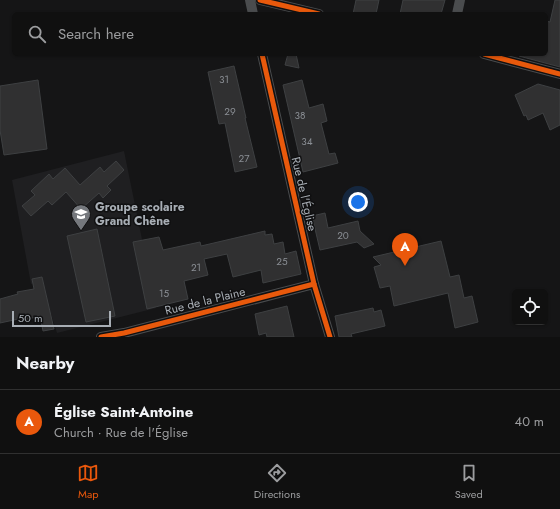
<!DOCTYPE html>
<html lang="en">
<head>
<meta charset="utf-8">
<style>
  :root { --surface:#101010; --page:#191919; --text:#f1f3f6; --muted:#9c9d9f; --line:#303030; --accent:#ea580c }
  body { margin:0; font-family:Jost,sans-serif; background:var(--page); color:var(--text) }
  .controls { position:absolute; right:12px; bottom:12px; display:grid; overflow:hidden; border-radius:6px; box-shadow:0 1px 3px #0004 }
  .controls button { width:36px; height:36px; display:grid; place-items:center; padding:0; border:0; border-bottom:1px solid var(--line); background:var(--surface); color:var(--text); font:20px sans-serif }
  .scale { position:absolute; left:12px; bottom:10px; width:99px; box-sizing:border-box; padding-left:4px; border:2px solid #a8aeb5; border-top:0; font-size:11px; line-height:14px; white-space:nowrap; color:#a8aeb5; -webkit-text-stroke:3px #101011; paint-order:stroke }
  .you { position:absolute; left:358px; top:202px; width:14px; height:14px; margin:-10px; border:3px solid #fff; border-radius:50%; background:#1a73e8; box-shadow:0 0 0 6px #1a73e833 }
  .badge { display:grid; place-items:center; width:26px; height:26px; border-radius:50%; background:var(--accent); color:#fff; font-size:13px; font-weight:700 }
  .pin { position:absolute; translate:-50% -33px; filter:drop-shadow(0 1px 2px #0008) }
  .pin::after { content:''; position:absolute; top:21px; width:14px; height:12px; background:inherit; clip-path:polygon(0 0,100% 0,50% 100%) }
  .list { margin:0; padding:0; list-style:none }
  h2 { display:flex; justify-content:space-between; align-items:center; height:52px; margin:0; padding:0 16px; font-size:17px }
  h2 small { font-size:13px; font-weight:400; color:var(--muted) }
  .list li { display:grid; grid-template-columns:26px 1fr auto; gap:12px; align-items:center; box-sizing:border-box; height:64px; padding:0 16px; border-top:1px solid var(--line) }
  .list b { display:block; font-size:15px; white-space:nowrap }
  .list p { margin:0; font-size:13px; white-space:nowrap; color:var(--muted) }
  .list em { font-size:13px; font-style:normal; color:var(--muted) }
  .icon { flex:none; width:22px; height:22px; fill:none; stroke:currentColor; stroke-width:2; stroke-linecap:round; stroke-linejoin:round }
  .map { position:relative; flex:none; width:560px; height:337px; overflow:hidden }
  .search { position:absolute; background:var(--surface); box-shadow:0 1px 3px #0004; left:12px; right:12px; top:12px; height:44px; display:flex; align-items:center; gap:10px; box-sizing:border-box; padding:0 14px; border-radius:6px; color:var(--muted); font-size:15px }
  .sheet { height:116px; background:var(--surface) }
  nav { display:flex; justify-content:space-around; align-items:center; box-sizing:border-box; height:56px; border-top:1px solid var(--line); background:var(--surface); font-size:11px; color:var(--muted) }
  nav a { display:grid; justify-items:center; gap:2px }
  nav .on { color:var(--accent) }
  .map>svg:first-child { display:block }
</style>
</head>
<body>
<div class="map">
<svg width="560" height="337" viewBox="0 0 560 337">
  <rect width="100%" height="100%" fill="#151516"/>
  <polygon fill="#1f1f21" points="124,151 156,308 57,333 41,282 31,284 12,180"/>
  <g fill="#303031" stroke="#3e4042">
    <polygon points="356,0 379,0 376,14 353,14"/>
    <polygon points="403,0 445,0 441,14 400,14"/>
    <polygon points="555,0 560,0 560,67 519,56 519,54 546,54 546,21 550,22"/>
    <polygon points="288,54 296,54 299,68 285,65"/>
    <polygon points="234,66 246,118 245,118 257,167 235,172 225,123 219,124 208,72"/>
    <polygon points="38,80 47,149 4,155 0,130 0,86"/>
    <polygon points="302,80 309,108 323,104 327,121 321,123 329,154 335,153 338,163 303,172 283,85"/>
    <polygon points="538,84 560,90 560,125 550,130 543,113 528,120 526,115 524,116 515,95"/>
    <polygon points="116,161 124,170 107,186 111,190 103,198 99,193 81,209 66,192 52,205 48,201 31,216 22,206 35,195 31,191 49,174 53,179 65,168 80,185 100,167 104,172"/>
    <polygon points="325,213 328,228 358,221 360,231 374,244 364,248 357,242 320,250 312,216"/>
    <polygon points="97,229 115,316 86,322 67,236"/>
    <polygon points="265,231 265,235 272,234 274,244 283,242 285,254 296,251 301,274 263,283 261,270 233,277 227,254 204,259 208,275 184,281 188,299 147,309 133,242 159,237 163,250 200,242 201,246"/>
    <polygon points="441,241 450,277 459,275 464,298 472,296 478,322 455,328 448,293 394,306 390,286 380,288 374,267 381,265 373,257"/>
    <polygon points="42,277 54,329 43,331 40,316 24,320 23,318 0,323 0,299 18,294 17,292 34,289 32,279"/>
    <polygon points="287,306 294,337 267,337 266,333 259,335 255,314"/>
    <polygon points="373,308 374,312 381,310 385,326 351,334 352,337 339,337 335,316"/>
  </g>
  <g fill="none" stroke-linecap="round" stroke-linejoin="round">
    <g stroke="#4a4c4e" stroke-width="10">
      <polyline points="250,0 253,14"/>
      <polyline points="260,0 319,14"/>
      <polyline points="457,14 460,0"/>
      <polyline points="262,54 314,284 330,337"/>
      <polyline points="484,54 560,74"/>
      <polyline points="101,337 124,333 314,284"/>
    </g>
    <g stroke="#101011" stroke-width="8">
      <g id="cycleway">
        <polyline points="260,0 319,14"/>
        <polyline points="262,54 314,284 330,337"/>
        <polyline points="484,54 560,74"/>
        <polyline points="101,337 124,333 314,284"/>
      </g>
    </g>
    <use href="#cycleway" stroke="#e8590c" stroke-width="5"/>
  </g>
  <defs>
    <g id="school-pin" transform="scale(1)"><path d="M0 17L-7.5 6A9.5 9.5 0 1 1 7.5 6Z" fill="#75787d" stroke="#101011"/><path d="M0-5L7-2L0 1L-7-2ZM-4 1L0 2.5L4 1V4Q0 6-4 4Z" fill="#fff"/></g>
  </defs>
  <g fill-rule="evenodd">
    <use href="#school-pin" x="81" y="214"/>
  </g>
  <g text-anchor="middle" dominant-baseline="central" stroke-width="3" stroke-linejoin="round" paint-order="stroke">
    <g font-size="10" fill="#8a8e94">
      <text x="224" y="79">31</text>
      <text x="230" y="111">29</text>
      <text x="300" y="115">38</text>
      <text x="307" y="141">34</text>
      <text x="244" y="158">27</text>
      <text x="343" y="235">20</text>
      <text x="282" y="261">25</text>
      <text x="196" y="267">21</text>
      <text x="164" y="293">15</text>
    </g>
    <g font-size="12" fill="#a8aeb5" stroke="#101011">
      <text transform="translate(304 194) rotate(77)">Rue de l'Église</text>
      <text transform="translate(205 301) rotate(-14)">Rue de la Plaine</text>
    </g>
    <g font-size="12" font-weight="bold" fill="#a8aeb5" stroke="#101011" text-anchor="start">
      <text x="95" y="207">Groupe scolaire<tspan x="95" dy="14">Grand Chêne</tspan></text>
    </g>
  </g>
</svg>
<div class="controls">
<button><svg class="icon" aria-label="locate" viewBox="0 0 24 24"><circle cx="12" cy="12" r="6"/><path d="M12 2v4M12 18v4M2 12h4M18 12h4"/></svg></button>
</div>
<div class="scale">50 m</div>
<div class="you"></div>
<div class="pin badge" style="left:405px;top:266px">A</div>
<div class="search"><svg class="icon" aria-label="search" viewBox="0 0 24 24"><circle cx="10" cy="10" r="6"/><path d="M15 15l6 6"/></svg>Search here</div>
</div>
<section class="sheet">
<h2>Nearby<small></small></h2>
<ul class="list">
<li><span class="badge">A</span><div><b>Église Saint-Antoine</b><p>Church · Rue de l'Église</p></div><em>40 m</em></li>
</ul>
</section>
<nav>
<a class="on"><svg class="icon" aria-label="map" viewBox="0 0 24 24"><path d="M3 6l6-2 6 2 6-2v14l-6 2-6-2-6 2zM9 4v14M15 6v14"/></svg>Map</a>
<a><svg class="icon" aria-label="directions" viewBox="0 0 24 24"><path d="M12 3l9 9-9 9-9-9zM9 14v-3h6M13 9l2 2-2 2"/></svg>Directions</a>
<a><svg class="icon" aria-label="saved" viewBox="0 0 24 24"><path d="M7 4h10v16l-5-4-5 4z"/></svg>Saved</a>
</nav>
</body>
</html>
